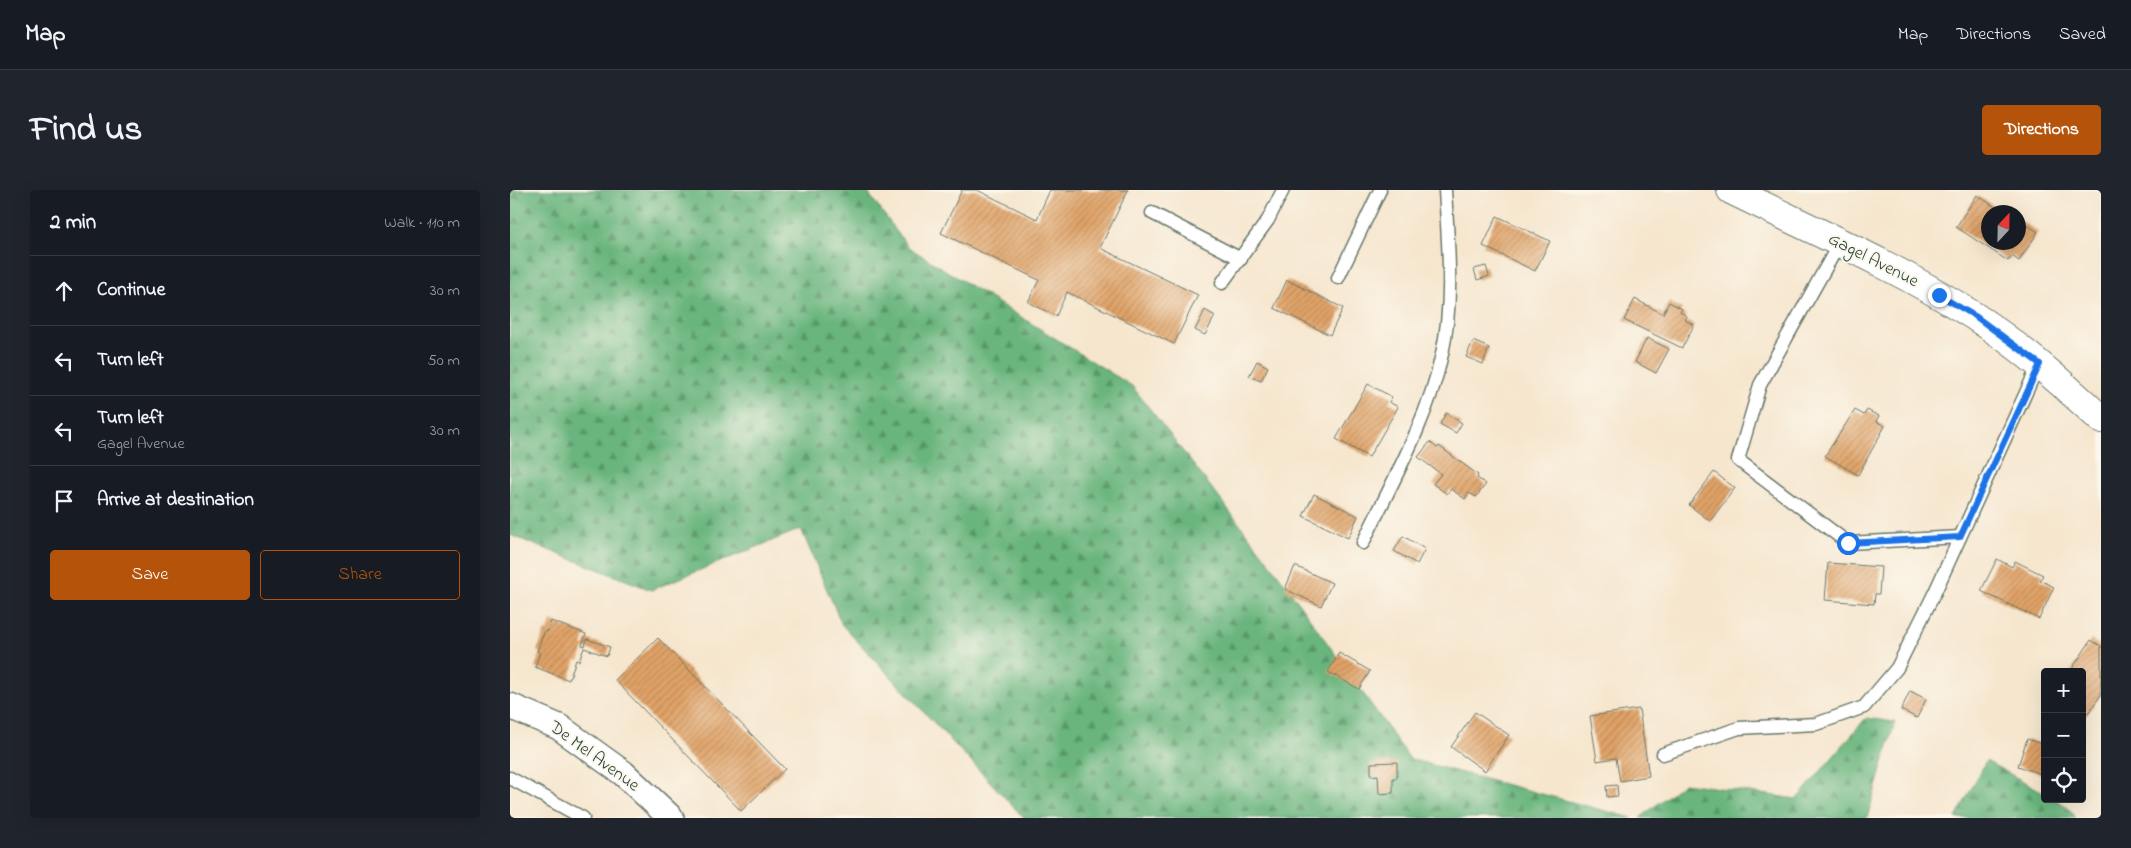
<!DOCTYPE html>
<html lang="en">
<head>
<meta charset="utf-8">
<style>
  :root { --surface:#171b24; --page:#20242c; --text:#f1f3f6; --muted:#9ea1a6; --line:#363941; --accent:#b45309 }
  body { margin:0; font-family:"Indie Flower",sans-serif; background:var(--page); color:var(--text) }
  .controls { position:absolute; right:15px; bottom:15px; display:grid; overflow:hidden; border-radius:5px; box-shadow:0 5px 20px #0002 }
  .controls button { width:45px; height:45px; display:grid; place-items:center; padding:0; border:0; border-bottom:1px solid var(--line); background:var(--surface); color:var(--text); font:25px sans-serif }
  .compass { position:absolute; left:1471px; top:15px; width:45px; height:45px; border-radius:50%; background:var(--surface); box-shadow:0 5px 20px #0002; rotate:22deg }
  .stop { position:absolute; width:15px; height:15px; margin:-11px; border:4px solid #1a73e8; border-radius:50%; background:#fff }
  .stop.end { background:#1a73e8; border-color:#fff; box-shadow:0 1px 5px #0008 }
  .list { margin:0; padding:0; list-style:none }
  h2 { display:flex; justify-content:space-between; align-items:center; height:65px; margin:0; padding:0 20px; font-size:21px }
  h2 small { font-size:16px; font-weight:400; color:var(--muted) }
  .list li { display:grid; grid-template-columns:32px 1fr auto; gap:15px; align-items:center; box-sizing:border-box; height:70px; padding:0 20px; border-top:1px solid var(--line) }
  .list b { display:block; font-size:19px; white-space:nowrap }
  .list p { margin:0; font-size:16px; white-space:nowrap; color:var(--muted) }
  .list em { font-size:16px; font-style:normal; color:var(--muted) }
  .actions { display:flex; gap:10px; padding:15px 20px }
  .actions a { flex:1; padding:11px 0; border:1px solid var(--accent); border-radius:5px; text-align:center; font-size:18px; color:var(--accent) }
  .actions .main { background:var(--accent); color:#fff }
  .icon { flex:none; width:28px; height:28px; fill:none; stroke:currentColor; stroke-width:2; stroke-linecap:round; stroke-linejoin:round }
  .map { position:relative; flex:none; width:1591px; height:628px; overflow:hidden; border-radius:5px }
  header { display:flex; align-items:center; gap:30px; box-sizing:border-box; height:70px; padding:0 25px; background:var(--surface); border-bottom:1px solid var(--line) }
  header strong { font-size:24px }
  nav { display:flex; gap:28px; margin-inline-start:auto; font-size:18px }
  .intro { display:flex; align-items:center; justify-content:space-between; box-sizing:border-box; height:120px; padding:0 30px }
  h1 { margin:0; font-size:35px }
  .button { padding:12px 22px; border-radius:5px; background:var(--accent); color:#fff; font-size:18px; font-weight:700 }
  main { display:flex; gap:30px; padding:0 30px }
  aside { flex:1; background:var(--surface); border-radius:5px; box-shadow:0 5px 20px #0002 }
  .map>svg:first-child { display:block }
</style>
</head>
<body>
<header>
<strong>Map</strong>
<nav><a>Map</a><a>Directions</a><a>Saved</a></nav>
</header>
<div class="intro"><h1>Find us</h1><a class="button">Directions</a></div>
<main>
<aside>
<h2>2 min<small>Walk · 110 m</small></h2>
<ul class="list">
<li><svg class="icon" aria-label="ahead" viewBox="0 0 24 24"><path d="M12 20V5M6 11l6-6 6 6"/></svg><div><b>Continue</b></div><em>30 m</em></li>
<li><svg class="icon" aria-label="left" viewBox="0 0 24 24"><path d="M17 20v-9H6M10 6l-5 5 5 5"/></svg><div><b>Turn left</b></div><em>50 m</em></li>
<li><svg class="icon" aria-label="left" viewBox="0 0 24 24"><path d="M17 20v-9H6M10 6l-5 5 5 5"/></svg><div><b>Turn left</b><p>Gagel Avenue</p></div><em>30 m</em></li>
<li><svg class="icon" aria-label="arrive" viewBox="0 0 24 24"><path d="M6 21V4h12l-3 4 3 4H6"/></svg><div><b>Arrive at destination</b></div></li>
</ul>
<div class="actions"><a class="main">Save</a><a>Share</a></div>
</aside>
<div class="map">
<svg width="1591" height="628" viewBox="0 0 1591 628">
  <defs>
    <pattern id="forest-firs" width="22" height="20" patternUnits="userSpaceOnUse" patternTransform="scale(1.25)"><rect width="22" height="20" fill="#69b57d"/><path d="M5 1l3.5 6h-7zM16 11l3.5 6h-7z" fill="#569467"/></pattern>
    <pattern id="building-hatch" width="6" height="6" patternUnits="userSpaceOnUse" patternTransform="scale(1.25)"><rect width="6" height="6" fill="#e1a367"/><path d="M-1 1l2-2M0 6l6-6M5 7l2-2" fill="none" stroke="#b68656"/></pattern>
  </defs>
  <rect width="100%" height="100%" fill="#fbf7ec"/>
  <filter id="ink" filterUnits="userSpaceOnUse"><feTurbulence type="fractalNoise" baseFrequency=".02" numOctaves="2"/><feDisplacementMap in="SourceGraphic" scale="10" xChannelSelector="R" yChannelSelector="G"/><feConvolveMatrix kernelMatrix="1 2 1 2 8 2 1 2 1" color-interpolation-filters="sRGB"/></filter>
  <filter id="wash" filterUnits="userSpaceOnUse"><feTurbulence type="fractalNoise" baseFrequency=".0096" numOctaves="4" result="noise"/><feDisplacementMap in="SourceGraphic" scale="20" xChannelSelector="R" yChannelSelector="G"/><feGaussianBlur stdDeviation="1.12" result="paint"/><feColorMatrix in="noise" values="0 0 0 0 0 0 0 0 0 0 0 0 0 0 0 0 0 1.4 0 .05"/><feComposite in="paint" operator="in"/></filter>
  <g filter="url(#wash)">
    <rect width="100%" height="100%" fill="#f6e6ce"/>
    <g fill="url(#forest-firs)" stroke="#447958">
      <polygon points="0,0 356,0 398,57 622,196 763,377 900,569 1122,628 514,628 332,435 291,339 141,400 0,345"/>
      <polygon points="1356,528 1385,532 1357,628 1130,628 1174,593 1287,609"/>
      <path d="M 1476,571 L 1535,603 L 1535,609 C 1550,609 1557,615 1566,628 L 1446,628 Z"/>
    </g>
    <g id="blocks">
      <g fill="url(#building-hatch)">
        <polygon points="452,0 467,0 527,29 540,0 618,0 590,58 688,105 664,154 557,102 546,126 518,112 529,90 431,43"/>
        <polygon points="1467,5 1487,18 1489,16 1499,22 1478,22 1478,52 1508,52 1508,29 1528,42 1509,71 1502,66 1498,71 1446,37"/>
        <polygon points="987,26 1040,51 1025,81 973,56"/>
        <polygon points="976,76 979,86 967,90 964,79"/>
        <polygon points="777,90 833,118 820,145 764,118"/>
        <polygon points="1125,109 1153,124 1159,112 1172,119 1170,122 1177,126 1175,130 1184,135 1172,158 1114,130"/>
        <polygon points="695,120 705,126 695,145 685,140"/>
        <polygon points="1137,148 1159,159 1146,183 1125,172"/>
        <polygon points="963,151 979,158 973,174 956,167"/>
        <polygon points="747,171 758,177 751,191 739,186"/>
        <polygon points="858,194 882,207 879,212 888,217 859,267 826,249"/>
        <polygon points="1345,220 1354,225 1357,220 1369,226 1366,231 1375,236 1348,285 1315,266"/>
        <polygon points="936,223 952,233 946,243 930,234"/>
        <polygon points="920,252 927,258 929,256 968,285 967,288 976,294 966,307 959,303 955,309 941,299 937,304 923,294 931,284 908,267"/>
        <polygon points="1204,282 1225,298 1200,331 1179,315"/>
        <polygon points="804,304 848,326 838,348 793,326"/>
        <polygon points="893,346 915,359 907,374 884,361"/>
        <polygon points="1487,369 1502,377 1505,371 1533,385 1530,390 1544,397 1529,429 1471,401"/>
        <polygon points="1318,373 1371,377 1369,404 1365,404 1364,414 1315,410"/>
        <polygon points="785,376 822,393 811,416 775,399"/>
        <polygon points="41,431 76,444 72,455 75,456 77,449 100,457 97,466 74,458 69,471 66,470 59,490 25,477 30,463 27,461 35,440 37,442"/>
        <polygon points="148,448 275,579 231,621 105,490"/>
        <polygon points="1581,450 1591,456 1591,505 1576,526 1572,524 1572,482 1560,482"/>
        <polygon points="829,463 860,481 849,499 818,482"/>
        <polygon points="1400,501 1416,509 1407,528 1391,520"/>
        <polygon points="1129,519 1139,586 1110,591 1106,568 1087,571 1080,526"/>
        <polygon points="965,522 999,545 975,581 941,557"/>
        <polygon points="1517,549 1535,555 1534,585 1508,576"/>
        <polygon points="887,572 887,588 883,588 883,603 869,604 868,585 861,586 861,573"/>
        <polygon points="1107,595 1108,606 1097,607 1096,596"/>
      </g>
    </g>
  </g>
  <g filter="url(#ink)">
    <use href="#blocks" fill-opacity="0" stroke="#6a786a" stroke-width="1"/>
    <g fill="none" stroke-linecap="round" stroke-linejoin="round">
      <g stroke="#6a786a" stroke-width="15">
        <g id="lane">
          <polyline points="642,23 731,69"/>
          <polyline points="1329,54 1250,195 1228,270 1338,353 1450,347"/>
          <polyline points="828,88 870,0"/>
          <polyline points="712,93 758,30 773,0"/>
          <path d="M 853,353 C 882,292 918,230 932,164 C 944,110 938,54 935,0"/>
          <polyline points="1153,564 1229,538 1306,534 1354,517 1387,478 1425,402 1529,174"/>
          <polyline points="0,588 73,628"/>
        </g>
      </g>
      <g stroke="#6a786a" stroke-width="28">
        <polyline id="street" points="0,516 49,537 113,583 161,628"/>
      </g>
      <g stroke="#6a786a" stroke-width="30">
        <path id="secondary" d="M 1221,0 C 1302,40 1388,77 1464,126 C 1510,156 1551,192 1591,229"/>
      </g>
      <use href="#lane" stroke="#fff" stroke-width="12"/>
      <use href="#street" stroke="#fff" stroke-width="25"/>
      <use href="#secondary" stroke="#fff" stroke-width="28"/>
    </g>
  </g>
  <g fill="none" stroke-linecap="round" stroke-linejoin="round" filter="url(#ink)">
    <polyline stroke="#1a73e8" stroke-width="6" points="1338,353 1450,347 1530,174 1465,126 1429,105"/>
  </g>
  <g text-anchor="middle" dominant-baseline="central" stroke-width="4" stroke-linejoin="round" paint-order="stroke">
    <g font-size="18" fill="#1f3d34" stroke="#fbf7ec">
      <text transform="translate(1363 71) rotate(27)">Gagel Avenue</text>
      <text transform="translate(84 567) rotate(36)">De Mel Avenue</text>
    </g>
  </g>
</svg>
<div class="controls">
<button>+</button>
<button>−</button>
<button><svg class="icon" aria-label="locate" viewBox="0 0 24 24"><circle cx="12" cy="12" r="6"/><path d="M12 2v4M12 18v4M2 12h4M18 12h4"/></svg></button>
</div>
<svg class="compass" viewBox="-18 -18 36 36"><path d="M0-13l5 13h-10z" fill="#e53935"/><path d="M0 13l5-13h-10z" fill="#9ea1a6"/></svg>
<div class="stop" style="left:1338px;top:353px"></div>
<div class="stop end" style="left:1429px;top:105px"></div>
</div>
</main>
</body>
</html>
